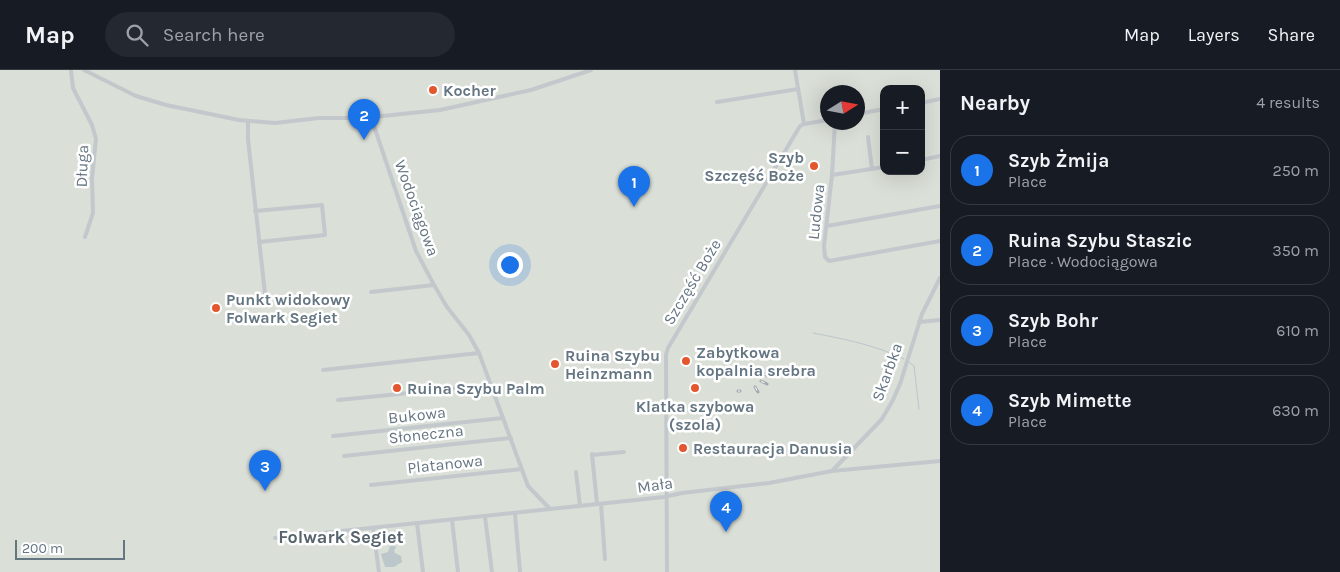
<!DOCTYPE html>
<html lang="en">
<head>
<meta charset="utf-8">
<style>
  :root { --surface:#171b24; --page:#242831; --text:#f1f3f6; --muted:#9ea1a6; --line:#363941; --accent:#1a73e8 }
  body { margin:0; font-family:Karla,sans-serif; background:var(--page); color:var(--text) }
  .controls { position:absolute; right:15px; top:15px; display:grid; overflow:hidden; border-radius:10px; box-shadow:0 5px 20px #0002 }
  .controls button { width:45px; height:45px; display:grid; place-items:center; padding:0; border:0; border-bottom:1px solid var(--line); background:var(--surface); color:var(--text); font:25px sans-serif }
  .compass { position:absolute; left:820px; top:15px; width:45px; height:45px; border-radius:50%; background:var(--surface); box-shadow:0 5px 20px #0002; rotate:79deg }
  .scale { position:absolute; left:15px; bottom:12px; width:110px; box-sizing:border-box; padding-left:5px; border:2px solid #657683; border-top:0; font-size:14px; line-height:18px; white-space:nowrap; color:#657683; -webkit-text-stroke:4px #fff; paint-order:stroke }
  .you { position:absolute; left:509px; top:194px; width:18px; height:18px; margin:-12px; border:4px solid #fff; border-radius:50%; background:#1a73e8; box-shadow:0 0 0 8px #1a73e833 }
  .badge { display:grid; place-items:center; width:32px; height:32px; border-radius:50%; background:var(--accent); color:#fff; font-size:16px; font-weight:700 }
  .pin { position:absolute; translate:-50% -41px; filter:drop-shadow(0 1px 2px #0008) }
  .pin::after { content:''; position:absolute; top:26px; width:18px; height:15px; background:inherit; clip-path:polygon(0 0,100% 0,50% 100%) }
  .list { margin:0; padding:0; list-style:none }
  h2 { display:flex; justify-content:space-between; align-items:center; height:65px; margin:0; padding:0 20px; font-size:21px }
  h2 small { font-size:16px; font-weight:400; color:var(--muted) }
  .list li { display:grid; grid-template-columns:32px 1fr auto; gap:15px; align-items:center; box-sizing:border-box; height:70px; margin:0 10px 10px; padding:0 10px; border:1px solid var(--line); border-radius:20px }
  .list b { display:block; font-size:19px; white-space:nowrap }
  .list p { margin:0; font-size:16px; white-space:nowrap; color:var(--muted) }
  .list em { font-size:16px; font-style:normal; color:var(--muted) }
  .icon { flex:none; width:28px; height:28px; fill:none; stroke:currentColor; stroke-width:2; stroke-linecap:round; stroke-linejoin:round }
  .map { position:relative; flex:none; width:940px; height:502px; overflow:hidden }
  header { display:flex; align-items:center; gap:30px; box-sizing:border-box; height:70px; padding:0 25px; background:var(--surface); border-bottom:1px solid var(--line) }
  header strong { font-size:24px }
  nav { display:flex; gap:28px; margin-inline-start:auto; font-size:18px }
  .search { width:350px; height:45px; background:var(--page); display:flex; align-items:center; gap:12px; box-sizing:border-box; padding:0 18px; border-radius:28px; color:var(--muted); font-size:19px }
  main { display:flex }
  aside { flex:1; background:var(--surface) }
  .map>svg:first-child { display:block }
</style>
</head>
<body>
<header>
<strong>Map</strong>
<div class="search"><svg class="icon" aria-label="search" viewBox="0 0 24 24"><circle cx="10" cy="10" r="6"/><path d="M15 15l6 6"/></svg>Search here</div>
<nav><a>Map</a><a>Layers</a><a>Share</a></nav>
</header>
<main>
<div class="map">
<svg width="940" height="502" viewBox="0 0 940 502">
  <rect width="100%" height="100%" fill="#fafaf8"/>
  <path fill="#dadfd7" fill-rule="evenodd" d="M 0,0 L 940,0 L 940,502 L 0,502 ZM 884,19 L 921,19 L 921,101 L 884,101 ZM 828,22 L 858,22 L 858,52 L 828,52 Z"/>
  <polygon fill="#bbc7cb" points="393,475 396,477 394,481 395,483 401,486 402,492 394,497 385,497 381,484 388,482 390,476"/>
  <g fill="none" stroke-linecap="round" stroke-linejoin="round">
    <g stroke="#bbc7cb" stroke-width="1">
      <path d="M 813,263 C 844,269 875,275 904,289"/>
      <polyline points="909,292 914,296 919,339"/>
    </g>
    <g stroke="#c3c8cc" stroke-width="4">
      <polyline points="71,0 73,18 92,55 96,69 92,108 93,143 85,167"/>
      <polyline points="84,0 136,26 166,35 239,50 275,53 319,48 363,48 440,40 531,20 591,0"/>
      <polyline points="795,0 804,54"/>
      <polyline points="717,32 798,19"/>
      <polyline points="921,33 940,29"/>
      <polyline points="858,44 884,39"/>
      <polyline points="371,47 416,181 434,215 447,237 469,265 479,283 528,416 550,439"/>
      <polyline points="248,51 248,69 266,233"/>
      <polyline points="835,52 832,105 824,176 825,187 829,191 940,171"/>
      <polyline points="868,67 872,99"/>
      <polyline points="921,90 940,86"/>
      <polyline points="832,105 884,97"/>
      <polyline points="255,141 322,135 325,165 259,172"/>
      <polyline points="827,156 940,136"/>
      <polyline points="371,222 434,215"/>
      <polyline points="919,252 940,250"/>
      <polyline points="323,300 479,283"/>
      <polyline points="338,330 491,315"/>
      <polyline points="333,366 503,348"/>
      <polyline points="592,384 597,434"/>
      <polyline points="592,385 624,382"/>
      <polyline points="344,386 511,368"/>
      <polyline points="832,401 882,349 893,330 900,314 922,244 940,208"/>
      <polyline points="576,402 580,436"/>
      <polyline points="371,415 521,399"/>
      <polyline points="601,434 605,489"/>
      <polyline points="515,444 520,502"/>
      <polyline points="485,447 492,502"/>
      <polyline points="452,450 458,502"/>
      <polyline points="417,453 423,502"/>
      <polyline points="373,458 379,502"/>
      <polyline points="275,468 664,427 682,423 769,413 832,401 940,391"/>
      <polyline points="667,502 666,285 668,278 800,56 804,54 828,50"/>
    </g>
    <g stroke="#a2aab0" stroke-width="3">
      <g id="rail">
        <polyline points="764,304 771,307"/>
        <polyline points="761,311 767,314"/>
        <polyline points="755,317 758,322"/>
        <polyline points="738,321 740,321"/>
      </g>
    </g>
    <use href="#rail" stroke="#fff" stroke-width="1" stroke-dasharray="4" stroke-linecap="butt"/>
  </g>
  <g fill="#e4572e" stroke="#fff" stroke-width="2">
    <circle cx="433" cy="20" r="5"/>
    <circle cx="814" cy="96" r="5"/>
    <circle cx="216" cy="238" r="5"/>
    <circle cx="686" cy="291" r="5"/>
    <circle cx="555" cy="294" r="5"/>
    <circle cx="397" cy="318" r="5"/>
    <circle cx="695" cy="318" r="5"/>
    <circle cx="683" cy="378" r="5"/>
  </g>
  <g text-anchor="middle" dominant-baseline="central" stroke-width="5" stroke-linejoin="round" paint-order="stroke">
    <g font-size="16" font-weight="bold" fill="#657683" stroke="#fff" text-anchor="start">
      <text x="443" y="20">Kocher</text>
      <text x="804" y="87" text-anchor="end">Szyb<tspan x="804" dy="18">Szczęść Boże</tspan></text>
      <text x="226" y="229">Punkt widokowy<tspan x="226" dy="18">Folwark Segiet</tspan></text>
      <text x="696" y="282">Zabytkowa<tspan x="696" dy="18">kopalnia srebra</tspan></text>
      <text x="565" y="285">Ruina Szybu<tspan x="565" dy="18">Heinzmann</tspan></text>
      <text x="407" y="318">Ruina Szybu Palm</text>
      <text x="695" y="336" text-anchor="middle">Klatka szybowa<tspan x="695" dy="18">(szola)</tspan></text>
      <text x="693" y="378">Restauracja Danusia</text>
    </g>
    <g font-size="16" fill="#657683" stroke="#fff">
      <text transform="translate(82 96) rotate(-88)">Długa</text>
      <text transform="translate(417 138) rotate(70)">Wodociągowa</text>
      <text transform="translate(816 142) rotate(-84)">Ludowa</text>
      <text transform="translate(692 212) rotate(-59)">Szczęść Boże</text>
      <text transform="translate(887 302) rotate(-70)">Skarbka</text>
      <text transform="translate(417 345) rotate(-6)">Bukowa</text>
      <text transform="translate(426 364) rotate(-6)">Słoneczna</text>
      <text transform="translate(445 394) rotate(-6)">Platanowa</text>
      <text transform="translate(655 415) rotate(-8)">Mała</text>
    </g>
    <g font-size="18" font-weight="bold" fill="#57646e" stroke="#fff">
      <text x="341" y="467">Folwark Segiet</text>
    </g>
  </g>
</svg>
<div class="controls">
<button>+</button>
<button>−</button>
</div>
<svg class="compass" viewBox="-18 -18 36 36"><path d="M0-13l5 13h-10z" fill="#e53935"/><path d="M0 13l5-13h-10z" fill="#9ea1a6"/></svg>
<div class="scale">200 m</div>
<div class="you"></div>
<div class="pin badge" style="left:634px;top:137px">1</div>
<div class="pin badge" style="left:364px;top:70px">2</div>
<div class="pin badge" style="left:265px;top:421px">3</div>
<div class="pin badge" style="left:726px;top:462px">4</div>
</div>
<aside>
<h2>Nearby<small>4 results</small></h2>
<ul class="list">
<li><span class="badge">1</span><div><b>Szyb Żmija</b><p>Place</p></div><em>250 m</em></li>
<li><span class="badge">2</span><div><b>Ruina Szybu Staszic</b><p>Place · Wodociągowa</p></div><em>350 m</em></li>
<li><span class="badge">3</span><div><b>Szyb Bohr</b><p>Place</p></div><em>610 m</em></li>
<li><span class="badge">4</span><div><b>Szyb Mimette</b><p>Place</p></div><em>630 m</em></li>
</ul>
</aside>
</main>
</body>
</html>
